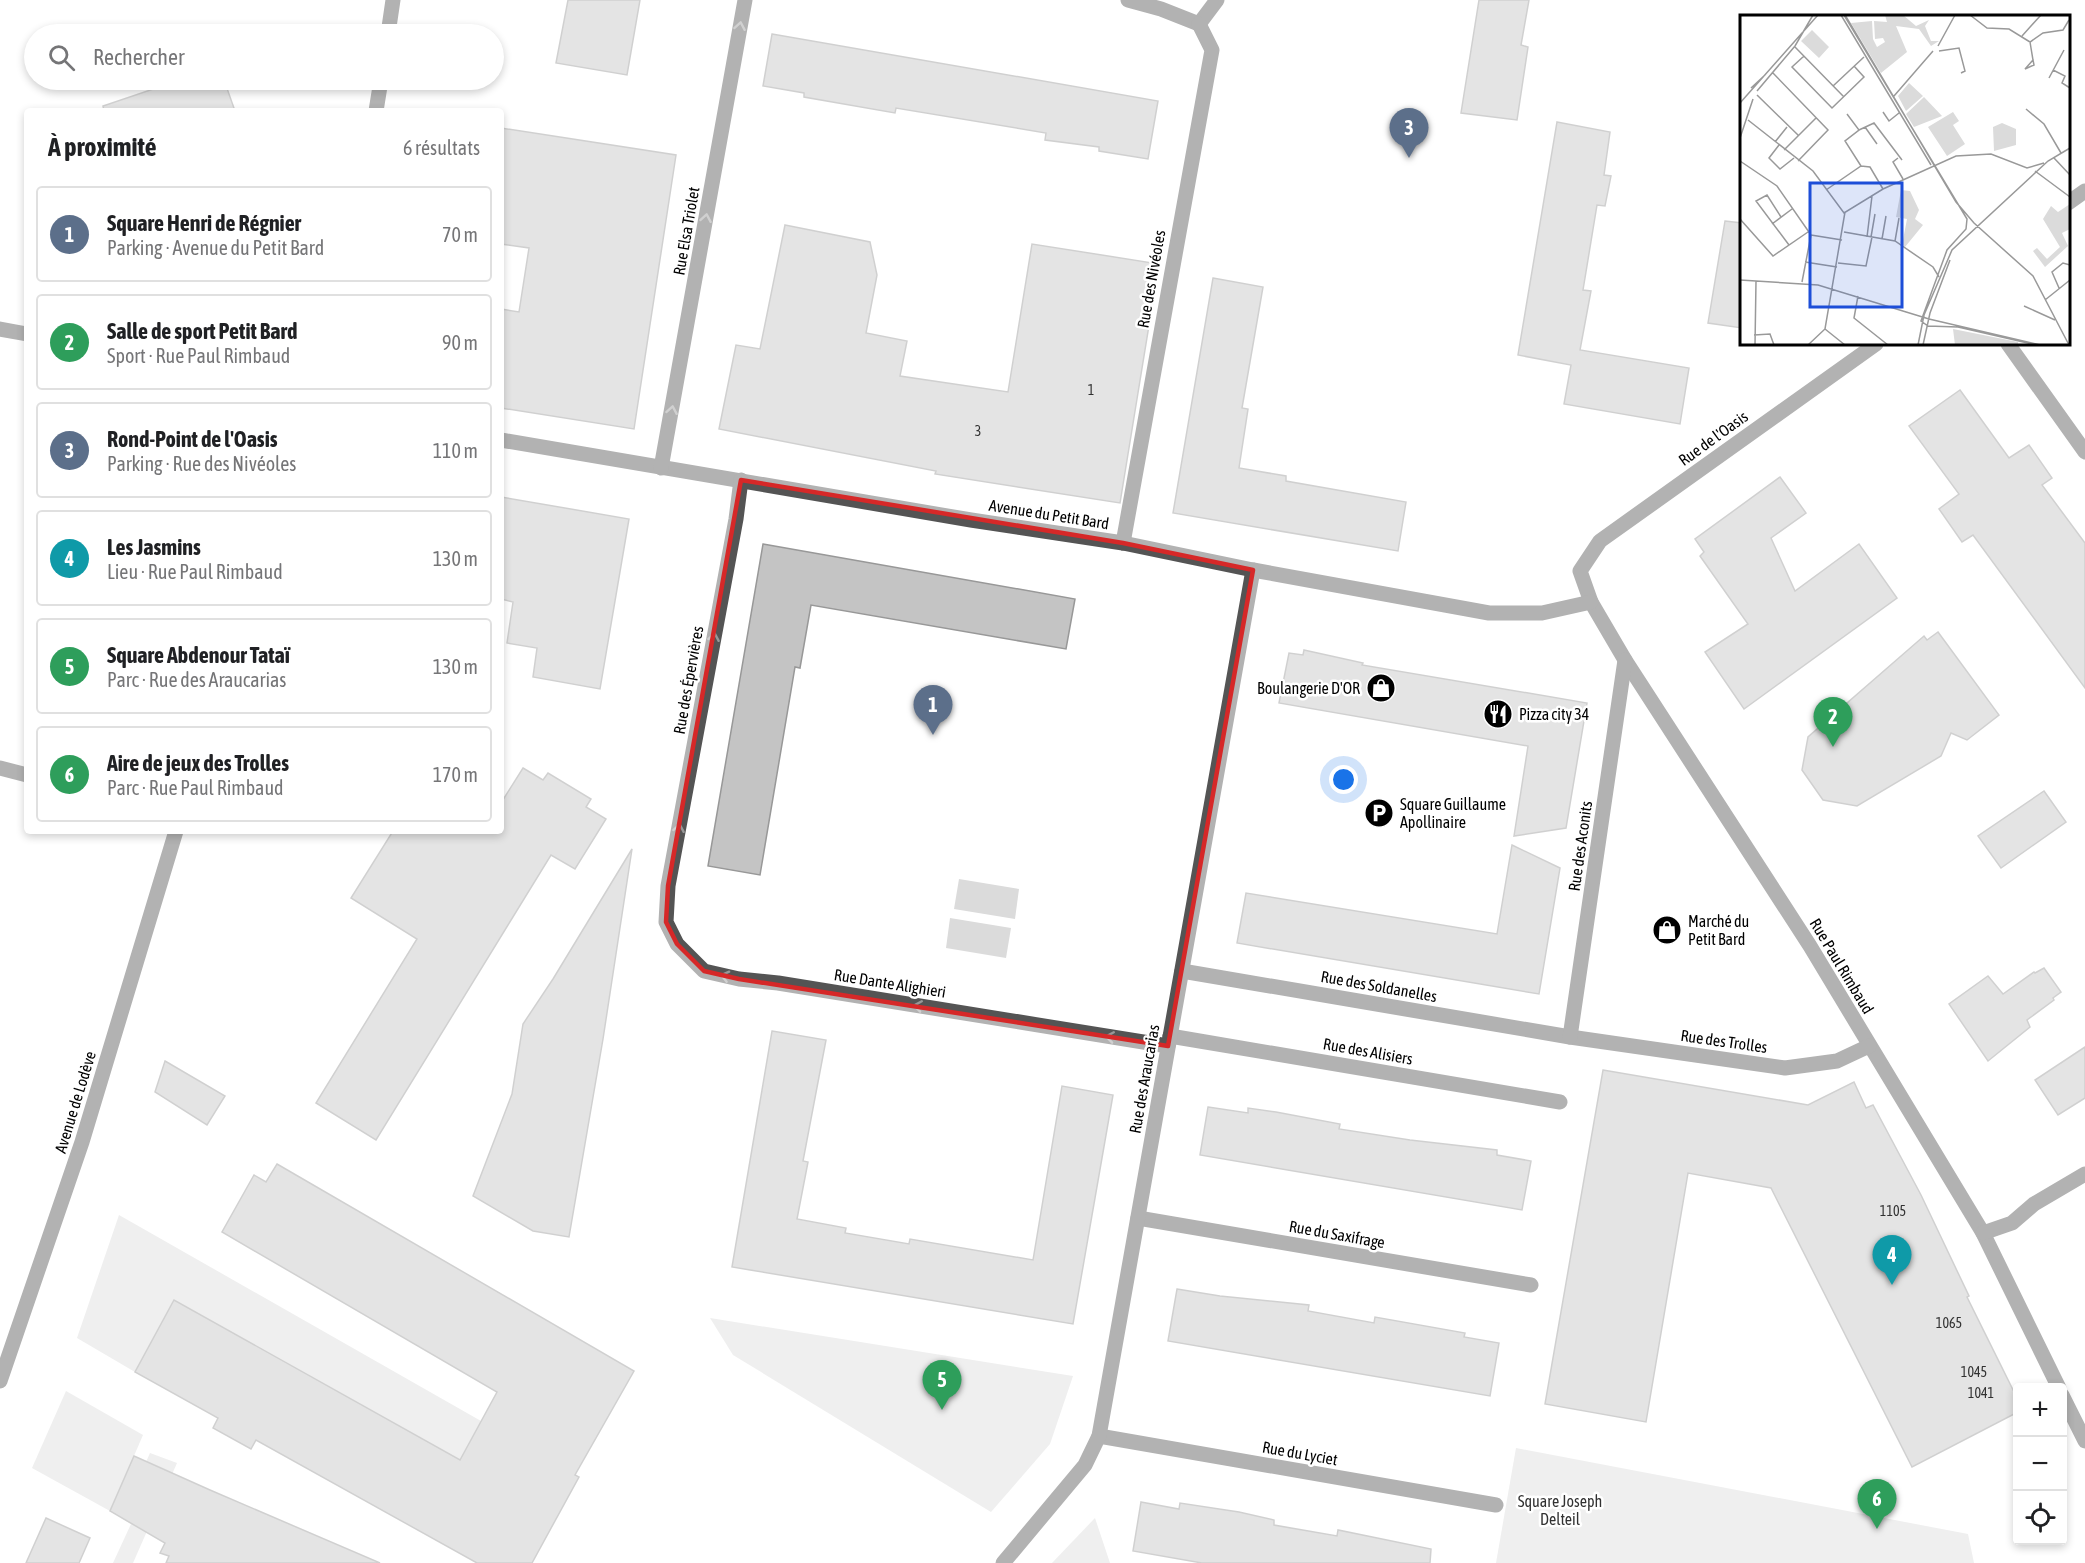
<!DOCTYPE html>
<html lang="fr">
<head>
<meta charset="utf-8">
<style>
  :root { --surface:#fff; --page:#f6f6f6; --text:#202124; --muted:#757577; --line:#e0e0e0; --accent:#000 }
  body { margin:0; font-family:"Asap Condensed",sans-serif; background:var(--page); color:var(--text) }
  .controls { position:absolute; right:18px; bottom:18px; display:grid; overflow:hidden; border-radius:6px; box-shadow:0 3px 9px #0003 }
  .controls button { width:54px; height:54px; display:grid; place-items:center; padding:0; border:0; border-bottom:2px solid var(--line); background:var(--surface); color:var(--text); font:30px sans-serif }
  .you { position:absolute; left:1344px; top:780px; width:21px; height:21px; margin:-15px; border:4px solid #fff; border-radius:50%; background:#1a73e8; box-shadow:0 0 0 9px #1a73e833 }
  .badge { display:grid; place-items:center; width:39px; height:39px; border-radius:50%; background:var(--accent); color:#fff; font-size:20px; font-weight:700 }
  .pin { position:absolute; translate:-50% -50px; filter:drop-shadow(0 2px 3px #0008) }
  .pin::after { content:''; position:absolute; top:32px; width:21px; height:18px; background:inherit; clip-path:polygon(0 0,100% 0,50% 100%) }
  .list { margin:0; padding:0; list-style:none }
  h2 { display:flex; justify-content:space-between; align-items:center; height:78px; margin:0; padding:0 24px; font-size:26px }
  h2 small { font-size:20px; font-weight:400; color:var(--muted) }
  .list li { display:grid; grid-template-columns:39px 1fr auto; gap:18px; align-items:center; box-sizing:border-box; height:96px; margin:0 12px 12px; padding:0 12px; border:2px solid var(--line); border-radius:6px }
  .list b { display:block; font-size:22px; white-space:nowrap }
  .list p { margin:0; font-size:20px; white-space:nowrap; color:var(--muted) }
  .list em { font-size:20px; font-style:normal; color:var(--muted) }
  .icon { flex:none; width:33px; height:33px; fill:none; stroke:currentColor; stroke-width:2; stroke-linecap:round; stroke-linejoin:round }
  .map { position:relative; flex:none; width:2085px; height:1563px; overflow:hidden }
  .search { position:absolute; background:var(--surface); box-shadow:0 3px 9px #0003; left:24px; top:24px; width:480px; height:66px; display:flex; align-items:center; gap:15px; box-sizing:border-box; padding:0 21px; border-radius:33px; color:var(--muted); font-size:22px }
  .panel { position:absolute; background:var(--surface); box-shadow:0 3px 9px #0003; left:24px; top:108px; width:480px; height:726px; border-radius:6px }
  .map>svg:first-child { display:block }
</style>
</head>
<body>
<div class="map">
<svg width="2085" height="1563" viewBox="0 0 2085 1563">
  <rect width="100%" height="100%" fill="#fff"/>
  <g fill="#dbdbdb">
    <polygon points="959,879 1019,889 1015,919 954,909"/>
    <polygon points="950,918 1011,928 1006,958 946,948"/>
    <polygon points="119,1215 481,1421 460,1460 174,1300 135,1372 77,1338"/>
    <polygon points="710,1318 1073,1376 1050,1444 991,1512 733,1355"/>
    <polygon points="66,1391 143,1435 110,1511 32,1468"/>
    <polygon points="1516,1448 1968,1534 1974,1563 1496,1563"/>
    <polygon points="150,1453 177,1463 133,1563 113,1563 131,1524 121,1518"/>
    <polygon points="1095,1518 1110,1563 1052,1563"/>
  </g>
  <g fill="#c4c4c4" stroke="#989898" stroke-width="1.5">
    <polygon points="568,0 640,0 627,75 556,63"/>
    <polygon points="1479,0 1529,0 1521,45 1528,47 1517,120 1461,113"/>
    <polygon points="772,34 1158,101 1148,159 1099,151 1099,147 1045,140 1046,133 896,108 895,113 804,97 804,93 763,86"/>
    <polygon points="180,80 224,80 235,111 104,111 103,106"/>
    <polygon points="1557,122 1610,132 1604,175 1611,176 1605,206 1597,205 1583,290 1591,291 1580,350 1689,368 1680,424 1564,404 1571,365 1518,355"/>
    <polygon points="501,128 676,155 634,429 501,408 501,309 519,312 529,248 501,244"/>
    <polygon points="1725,221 1742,223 1742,328 1708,323"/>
    <polygon points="785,225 870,242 877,275 866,333 907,341 900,376 1008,392 1032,244 1159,264 1120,503 935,474 936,471 719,429 736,345 760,349"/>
    <polygon points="1213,278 1263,287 1242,408 1248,409 1239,468 1286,476 1286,481 1406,502 1398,551 1173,513"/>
    <polygon points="1960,390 2009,458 2029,445 2052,478 2042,485 2085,543 2085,688 1973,535 1962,542 1939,509 1959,494 1909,426"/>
    <polygon points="1780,477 1806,513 1771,538 1795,591 1859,544 1897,598 1744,709 1705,652 1748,624 1700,556 1704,552 1695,539"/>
    <polygon points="501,497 629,519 600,689 533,677 537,648 507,643 513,602 501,599"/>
    <polygon points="763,544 1075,599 1066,649 811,605 800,668 795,667 760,875 708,866"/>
    <polygon points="1938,632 1999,715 1967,740 1951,733 1941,756 1857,806 1823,800 1802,770 1808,737 1924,636 1927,640"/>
    <polygon points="1304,650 1363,663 1362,665 1587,703 1566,828 1514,836 1528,746 1279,703 1289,653 1303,655"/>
    <polygon points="523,768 543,780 548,773 591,799 586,807 606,819 575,869 551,855 376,1140 316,1103 417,939 351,898 393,831 501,831 501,803"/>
    <polygon points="2044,791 2066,822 2001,868 1978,836"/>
    <polygon points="1512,845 1560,868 1539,994 1237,943 1246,893 1497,934"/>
    <polygon points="632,849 603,1039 569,1237 533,1231 473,1196 512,1094 523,1024 553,979"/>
    <polygon points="2044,968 2061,992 2053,998 2054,1000 2027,1020 2030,1027 1988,1061 1949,1004 1988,976 2003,994 2034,972 2035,973"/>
    <polygon points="772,1031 826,1040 803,1161 808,1162 797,1219 846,1228 845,1233 909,1244 910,1239 1033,1260 1062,1086 1113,1095 1073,1324 732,1267"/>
    <polygon points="2085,1047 2085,1098 2058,1115 2035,1080"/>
    <polygon points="165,1061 225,1096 207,1125 155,1092"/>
    <polygon points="1603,1070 1808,1105 1854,1082 1866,1108 1873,1105 1921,1195 1969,1296 1967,1297 2018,1400 2018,1412 1912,1467 1771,1188 1688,1173 1646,1422 1545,1404"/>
    <polygon points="1208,1107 1248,1113 1248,1108 1276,1112 1340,1124 1339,1129 1410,1140 1497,1150 1497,1155 1531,1161 1522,1210 1200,1155"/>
    <polygon points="277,1164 634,1371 575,1475 579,1477 532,1563 477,1563 256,1440 251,1449 213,1428 218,1418 135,1372 174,1300 460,1460 497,1392 222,1232 254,1175 266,1182"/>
    <polygon points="1177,1289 1220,1296 1309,1305 1308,1311 1374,1323 1375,1317 1465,1333 1464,1337 1499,1343 1490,1396 1168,1341"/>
    <polygon points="134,1456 210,1490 380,1563 166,1563 169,1556 160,1553 165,1543 110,1511"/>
    <polygon points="1141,1502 1179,1509 1180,1503 1239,1512 1274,1520 1274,1525 1337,1536 1338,1530 1431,1549 1430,1563 1202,1563 1133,1551"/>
    <polygon points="46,1518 90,1538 79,1563 26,1563"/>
  </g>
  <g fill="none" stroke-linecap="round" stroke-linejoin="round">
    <g stroke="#545454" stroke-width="15">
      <polyline points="1128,0 1161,9 1199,24"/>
      <polyline points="1199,24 1217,0"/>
      <polyline points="388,34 393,0"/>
      <polyline points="376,111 381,80"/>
      <polyline points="2068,203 2085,191"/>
      <polyline points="0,329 27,334"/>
      <polyline points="1876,344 1600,541 1580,571 1591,602 1625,660 1810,946 1983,1233 2059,1388"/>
      <polyline points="2008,344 2085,452"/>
      <polyline points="501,440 971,520 1123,543 1253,570 1489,613 1542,613 1591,602"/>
      <polyline points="661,468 745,0"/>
      <polyline points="741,480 736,519 668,886 666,922 677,944 704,971 739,979 778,983 1168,1046"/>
      <polyline points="1123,543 1212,50 1199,24"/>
      <polyline points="0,768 27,775"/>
      <polyline points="1182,971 1570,1037 1785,1068 1837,1061 1869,1046"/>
      <polyline points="1170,1036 1560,1102"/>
      <polyline points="1570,1037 1625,660"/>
      <polyline points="1138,1218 1531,1285"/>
      <polyline points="1983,1233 2012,1223 2034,1204 2085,1174"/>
      <polyline points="0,1381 82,1142 176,831"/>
      <polyline points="2062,1395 2085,1441"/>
      <polyline points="1099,1436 1496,1505"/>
      <polyline points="1003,1563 1085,1465 1099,1436 1253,570"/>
    </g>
  </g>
  <defs><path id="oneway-chevron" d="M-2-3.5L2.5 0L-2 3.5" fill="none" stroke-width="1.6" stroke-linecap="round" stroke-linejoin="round" transform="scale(1.5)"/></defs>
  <g stroke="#989898">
    <use href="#oneway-chevron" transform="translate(740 26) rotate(-80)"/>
    <use href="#oneway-chevron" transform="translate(706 218) rotate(-80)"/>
    <use href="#oneway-chevron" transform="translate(672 410) rotate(-80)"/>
    <use href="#oneway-chevron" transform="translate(714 637) rotate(-80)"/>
    <use href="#oneway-chevron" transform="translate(679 828) rotate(-80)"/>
    <use href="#oneway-chevron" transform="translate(725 976) rotate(-166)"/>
    <use href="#oneway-chevron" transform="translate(918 1006) rotate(-171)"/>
    <use href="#oneway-chevron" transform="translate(1110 1037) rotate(-171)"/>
  </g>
  <path d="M0 0H2085V1563H0ZM 741,480 L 1123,543 L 1253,570 L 1168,1046 L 739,979 L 704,971 L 677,944 L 666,922 L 668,886 Z" fill="#fff" fill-opacity=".55" fill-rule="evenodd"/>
  <path fill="none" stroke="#d62828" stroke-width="4.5" stroke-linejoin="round" d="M 741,480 L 1123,543 L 1253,570 L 1168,1046 L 739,979 L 704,971 L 677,944 L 666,922 L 668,886 Z"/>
  <defs>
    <g id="shop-disc" transform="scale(1.5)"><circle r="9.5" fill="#000" stroke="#fff"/><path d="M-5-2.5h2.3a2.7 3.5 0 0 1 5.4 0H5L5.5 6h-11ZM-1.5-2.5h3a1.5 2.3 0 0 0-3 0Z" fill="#fff"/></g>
    <g id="restaurant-disc" transform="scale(1.5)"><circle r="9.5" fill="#000" stroke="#fff"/><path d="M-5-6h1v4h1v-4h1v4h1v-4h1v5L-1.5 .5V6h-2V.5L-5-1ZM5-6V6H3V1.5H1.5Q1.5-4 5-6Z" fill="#fff"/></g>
    <g id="parking-disc" transform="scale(1.5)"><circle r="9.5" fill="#000" stroke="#fff"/><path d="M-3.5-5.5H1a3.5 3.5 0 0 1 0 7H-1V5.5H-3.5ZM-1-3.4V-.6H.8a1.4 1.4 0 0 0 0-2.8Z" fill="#fff"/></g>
  </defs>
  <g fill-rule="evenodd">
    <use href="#shop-disc" x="1381" y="688"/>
    <use href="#restaurant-disc" x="1498" y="714"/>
    <use href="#parking-disc" x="1379" y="813"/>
    <use href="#shop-disc" x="1667" y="930"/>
  </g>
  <g text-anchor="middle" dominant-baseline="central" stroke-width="5" stroke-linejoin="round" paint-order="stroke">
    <g font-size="14" fill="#313131">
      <text x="1091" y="390">1</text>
      <text x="978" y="431">3</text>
      <text x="1893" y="1211">1105</text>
      <text x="1949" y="1323">1065</text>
      <text x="1974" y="1372">1045</text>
      <text x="1981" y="1393">1041</text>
    </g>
    <g font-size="16" fill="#000" stroke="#fff">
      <text transform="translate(686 231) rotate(-80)">Rue Elsa Triolet</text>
      <text transform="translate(1151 279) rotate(-80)">Rue des Nivéoles</text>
      <text transform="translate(1713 438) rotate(-36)">Rue de l'Oasis</text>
      <text transform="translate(1049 514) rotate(9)">Avenue du Petit Bard</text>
      <text transform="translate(688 680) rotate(-80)">Rue des Épervières</text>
      <text transform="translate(1580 846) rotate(-82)">Rue des Aconits</text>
      <text transform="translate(1842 966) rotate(59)">Rue Paul Rimbaud</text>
      <text transform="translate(890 983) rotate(9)">Rue Dante Alighieri</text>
      <text transform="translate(1379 986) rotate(10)">Rue des Soldanelles</text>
      <text transform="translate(1724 1041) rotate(8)">Rue des Trolles</text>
      <text transform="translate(1368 1051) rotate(10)">Rue des Alisiers</text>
      <text transform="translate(1144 1079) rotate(-80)">Rue des Araucarias</text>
      <text transform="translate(75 1102) rotate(-73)">Avenue de Lodève</text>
      <text transform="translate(1337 1234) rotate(10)">Rue du Saxifrage</text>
      <text transform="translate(1300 1453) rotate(10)">Rue du Lyciet</text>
    </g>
    <g font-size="16" fill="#000" stroke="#fff" text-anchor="start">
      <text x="1360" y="688" text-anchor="end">Boulangerie D'OR</text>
      <text x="1519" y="714">Pizza city 34</text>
      <text x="1400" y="804">Square Guillaume<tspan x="1400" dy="18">Apollinaire</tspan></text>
      <text x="1688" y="921">Marché du<tspan x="1688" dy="18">Petit Bard</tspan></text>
    </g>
    <g font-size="16" fill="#323232" stroke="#fff">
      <text x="1560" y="1501">Square Joseph<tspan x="1560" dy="18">Delteil</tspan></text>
    </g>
  </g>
  <g transform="translate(1740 15)">
    <rect width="330" height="330" fill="#fff"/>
    <path d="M 145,0 L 163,0 L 176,11 L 189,5 L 185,11 L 191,26 L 199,26 L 191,31 L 179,14 L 156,11 L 167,37 L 141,58 L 111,8 L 132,6 L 133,24 L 137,32 L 145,27 L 143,23 L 135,24 L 134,6 L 147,7 ZM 72,15 L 89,32 L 79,43 L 61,26 ZM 169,68 L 183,81 L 166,96 L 158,81 ZM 184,82 L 202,101 L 174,112 L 166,99 ZM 213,97 L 219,106 L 213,110 L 225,129 L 207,141 L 188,112 ZM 262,108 L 276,114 L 276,130 L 254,136 L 253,112 ZM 161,175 L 170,176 L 179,195 L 175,204 L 183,210 L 165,232 L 160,227 L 163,225 L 167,204 L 156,202 ZM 330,189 L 330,214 L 322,218 L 328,231 L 305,252 L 293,236 L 297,233 L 307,244 L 320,232 L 303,204 L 311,191 L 318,197 ZM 213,314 L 278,327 L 278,330 L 215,330 Z" fill="#dbdbdb"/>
    <path fill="none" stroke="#999" stroke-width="1.5" d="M 101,0 L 191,150M 104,0 L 227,204 L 226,214 L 207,235 L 181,306 L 188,311 L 218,312 L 296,330M 105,0 L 216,187 L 234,208 L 293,261 L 329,330M 230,0 L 247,13 L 269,14 L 290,27 L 303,18 L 323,15 L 329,5M 282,21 L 301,0M 290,27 L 293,45 L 294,50 L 285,54 L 293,45M 198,31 L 215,0M 55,32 L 104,82M 199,36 L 219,33 L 225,56 L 221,58M 64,41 L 52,52 L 92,93 L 124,62 L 114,51M 313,55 L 325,61 L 322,68 L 330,73M 32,57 L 88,115 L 58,146M 309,63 L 324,35M 93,71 L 124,42M 11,73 L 25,60M 17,76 L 55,31 L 73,0M 17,80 L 58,120M 154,81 L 193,36M 0,88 L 78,0M 286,94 L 304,109 L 321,138M 143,97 L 149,106 L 159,98M 107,99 L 119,115 L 105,126 L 121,151M 8,105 L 73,156 L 104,198 L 143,174 L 216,141 L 251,139 L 287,153 L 304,148M 125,112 L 137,129M 119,115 L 134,108 L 162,145M 0,123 L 13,84M 35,127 L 47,112M 39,130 L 29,143 L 40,154 L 54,143M 44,135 L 76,103M 158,143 L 153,147 L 163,164M 314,143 L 330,160M 0,146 L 37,171 L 71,220M 295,156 L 330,182M 86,175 L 121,151 L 130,152 L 143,174M 41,202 L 27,180 L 16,186 L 49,230M 0,204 L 33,241 L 68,217M 32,209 L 52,194M 104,217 L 155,226 L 193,252 L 199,262M 71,220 L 102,225M 127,222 L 132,181M 131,222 L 135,199M 142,224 L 146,201M 155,226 L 159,203M 65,247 L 97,252M 98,248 L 126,251 L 132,222M 0,265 L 78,270 L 189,304 L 300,330M 62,267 L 71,220M 319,273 L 312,257 L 323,248 L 330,250M 118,281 L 114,303 L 148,330M 305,285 L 330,265M 284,291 L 315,305M 85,314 L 105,330M 14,320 L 30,319 L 34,330M 15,330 L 16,266M 68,330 L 85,314 L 105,197M 178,330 L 184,300 L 212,235 L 308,146 L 330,133M 183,330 L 190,298 L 210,245"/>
    <path fill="#1d4ed8" fill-opacity="0.15" stroke="#1d4ed8" stroke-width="3" d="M 70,168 L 162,168 L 162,292 L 70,292 Z"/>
    <rect width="330" height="330" fill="none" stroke="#000" stroke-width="3"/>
  </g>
</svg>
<div class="controls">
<button>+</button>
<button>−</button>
<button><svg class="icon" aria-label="locate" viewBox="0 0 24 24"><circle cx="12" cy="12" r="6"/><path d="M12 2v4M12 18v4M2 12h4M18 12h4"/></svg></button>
</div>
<div class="you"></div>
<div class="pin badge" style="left:933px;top:735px;background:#5c6f8a">1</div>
<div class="pin badge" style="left:1833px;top:747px;background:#2e9e5b">2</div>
<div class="pin badge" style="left:1409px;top:158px;background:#5c6f8a">3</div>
<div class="pin badge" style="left:1892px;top:1285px;background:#0f9aa8">4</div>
<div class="pin badge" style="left:942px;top:1410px;background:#2e9e5b">5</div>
<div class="pin badge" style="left:1877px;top:1529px;background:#2e9e5b">6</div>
<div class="search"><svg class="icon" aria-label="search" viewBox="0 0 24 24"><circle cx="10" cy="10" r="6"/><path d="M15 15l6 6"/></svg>Rechercher</div>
<section class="panel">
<h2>À proximité<small>6 résultats</small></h2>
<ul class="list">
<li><span class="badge" style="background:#5c6f8a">1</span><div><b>Square Henri de Régnier</b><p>Parking · Avenue du Petit Bard</p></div><em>70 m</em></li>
<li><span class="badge" style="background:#2e9e5b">2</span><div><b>Salle de sport Petit Bard</b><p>Sport · Rue Paul Rimbaud</p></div><em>90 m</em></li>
<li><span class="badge" style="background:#5c6f8a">3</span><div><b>Rond-Point de l'Oasis</b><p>Parking · Rue des Nivéoles</p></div><em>110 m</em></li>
<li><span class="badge" style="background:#0f9aa8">4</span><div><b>Les Jasmins</b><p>Lieu · Rue Paul Rimbaud</p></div><em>130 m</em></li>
<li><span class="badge" style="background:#2e9e5b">5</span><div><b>Square Abdenour Tataï</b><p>Parc · Rue des Araucarias</p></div><em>130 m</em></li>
<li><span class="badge" style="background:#2e9e5b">6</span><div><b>Aire de jeux des Trolles</b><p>Parc · Rue Paul Rimbaud</p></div><em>170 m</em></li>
</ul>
</section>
</div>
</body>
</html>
